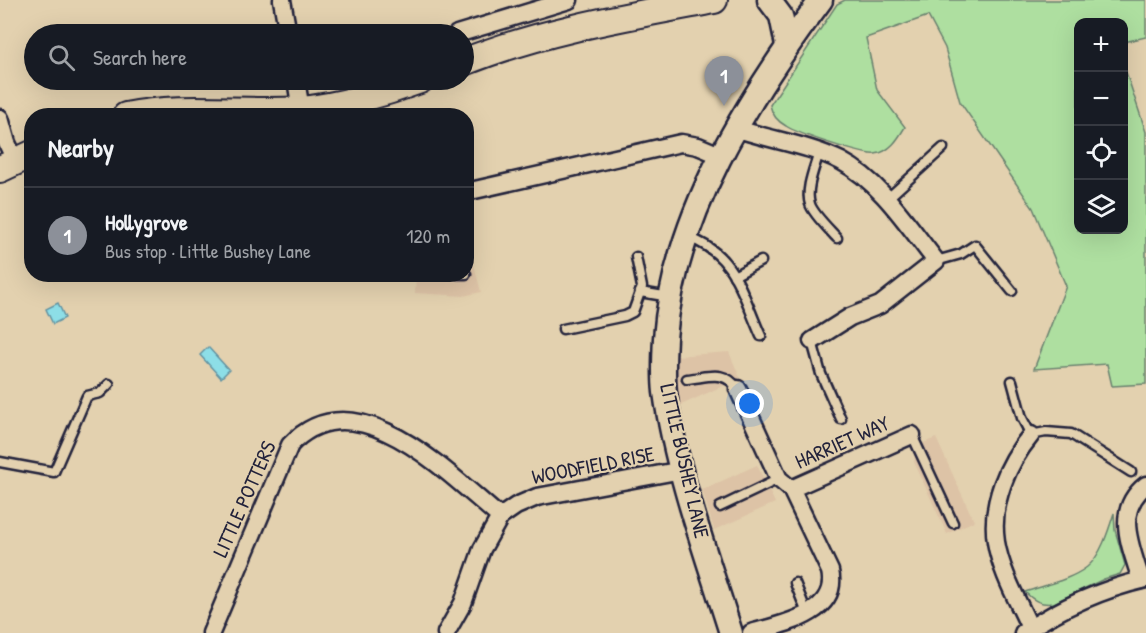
<!DOCTYPE html>
<html lang="en">
<head>
<meta charset="utf-8">
<style>
  :root { --surface:#171b24; --page:#20242c; --text:#f1f3f6; --muted:#9ea1a6; --line:#363941; --accent:#8c9099 }
  body { margin:0; font-family:"Patrick Hand",sans-serif; background:var(--page); color:var(--text) }
  .controls { position:absolute; right:18px; top:18px; display:grid; overflow:hidden; border-radius:12px; box-shadow:0 6px 24px #0002 }
  .controls button { width:54px; height:54px; display:grid; place-items:center; padding:0; border:0; border-bottom:2px solid var(--line); background:var(--surface); color:var(--text); font:30px sans-serif }
  .you { position:absolute; left:750px; top:404px; width:21px; height:21px; margin:-15px; border:4px solid #fff; border-radius:50%; background:#1a73e8; box-shadow:0 0 0 9px #1a73e833 }
  .badge { display:grid; place-items:center; width:39px; height:39px; border-radius:50%; background:var(--accent); color:#fff; font-size:20px; font-weight:700 }
  .pin { position:absolute; translate:-50% -50px; filter:drop-shadow(0 2px 3px #0008) }
  .pin::after { content:''; position:absolute; top:32px; width:21px; height:18px; background:inherit; clip-path:polygon(0 0,100% 0,50% 100%) }
  .list { margin:0; padding:0; list-style:none }
  h2 { display:flex; justify-content:space-between; align-items:center; height:78px; margin:0; padding:0 24px; font-size:26px }
  h2 small { font-size:20px; font-weight:400; color:var(--muted) }
  .list li { display:grid; grid-template-columns:39px 1fr auto; gap:18px; align-items:center; box-sizing:border-box; height:96px; padding:0 24px; border-top:2px solid var(--line) }
  .list b { display:block; font-size:22px; white-space:nowrap }
  .list p { margin:0; font-size:20px; white-space:nowrap; color:var(--muted) }
  .list em { font-size:20px; font-style:normal; color:var(--muted) }
  .icon { flex:none; width:33px; height:33px; fill:none; stroke:currentColor; stroke-width:2; stroke-linecap:round; stroke-linejoin:round }
  .map { position:relative; flex:none; width:1146px; height:633px; overflow:hidden }
  .search { position:absolute; background:var(--surface); box-shadow:0 6px 24px #0002; left:24px; top:24px; width:450px; height:66px; display:flex; align-items:center; gap:15px; box-sizing:border-box; padding:0 21px; border-radius:33px; color:var(--muted); font-size:22px }
  .panel { position:absolute; background:var(--surface); box-shadow:0 6px 24px #0002; left:24px; top:108px; width:450px; height:174px; border-radius:24px }
  .map>svg:first-child { display:block }
</style>
</head>
<body>
<div class="map">
<svg width="1146" height="633" viewBox="0 0 1146 633">
  <rect width="100%" height="100%" fill="#e3d1af"/>
  <filter id="ink" filterUnits="userSpaceOnUse"><feTurbulence type="fractalNoise" baseFrequency=".0167" numOctaves="2"/><feDisplacementMap in="SourceGraphic" scale="12" xChannelSelector="R" yChannelSelector="G"/><feConvolveMatrix kernelMatrix="1 2 1 2 8 2 1 2 1" color-interpolation-filters="sRGB"/></filter>
  <g filter="url(#ink)">
    <g fill="#ddc3a6">
      <polygon points="467,237 481,292 463,296 415,293 416,275 466,274"/>
      <polygon points="729,352 740,378 679,406 676,356"/>
      <polygon points="936,438 974,521 947,534 914,462 915,456 911,448"/>
      <polygon points="757,465 775,503 714,530 702,490"/>
    </g>
    <g fill="#aedfa0" stroke="#68806e" stroke-width="1.5">
      <path d="M 845,0 L 1146,0 L 1146,37 L 1124,42 L 1124,22 L 1078,22 L 1078,230 L 1124,230 L 1124,66 L 1146,132 L 1146,384 L 1112,386 L 1107,364 L 1034,369 L 1066,286 L 1033,208 L 960,102 L 945,48 L 928,16 L 866,38 L 877,90 L 905,127 C 898,139 890,152 875,154 C 865,156 796,133 786,126 C 777,121 772,115 770,105 L 837,4 Z"/>
      <path d="M 1114,513 L 1115,530 L 1125,565 L 1120,574 L 1104,579 L 1054,603 C 1041,605 1034,601 1025,592 C 1045,585 1070,580 1087,567 C 1101,556 1109,529 1114,513 Z"/>
    </g>
    <g fill="#8ddee7" stroke="#6293a2" stroke-width="1.5">
      <polygon points="58,303 65,318 53,324 46,309"/>
      <polygon points="208,347 229,370 221,378 200,355"/>
    </g>
    <g fill="none" stroke-linecap="round" stroke-linejoin="round">
      <g stroke="#22223b" stroke-width="13">
        <g id="lane">
          <path d="M 819,152 C 815,167 805,189 810,204 C 813,214 830,230 837,238"/>
          <polyline points="887,199 943,148"/>
          <path d="M 687,237 C 735,253 742,294 761,336"/>
          <polyline points="936,261 961,254 975,245 1012,291"/>
          <polyline points="458,274 466,274"/>
          <polyline points="734,276 761,261"/>
          <polyline points="640,292 670,297"/>
          <polyline points="563,329 625,316 633,312 642,287 636,257"/>
          <polyline points="812,341 821,374 841,419"/>
          <path d="M 687,379 C 709,377 724,369 738,389"/>
          <polyline points="1012,381 1022,418 1031,435 1046,432 1071,434 1131,472"/>
          <polyline points="912,435 953,523"/>
          <polyline points="0,462 54,472 87,396 100,393 109,384"/>
          <polyline points="720,507 779,479"/>
          <polyline points="795,583 807,613"/>
        </g>
      </g>
      <g stroke="#22223b" stroke-width="21">
        <g id="street">
          <polyline points="282,0 288,34"/>
          <polyline points="457,34 569,0"/>
          <polyline points="296,80 301,110"/>
          <polyline points="0,118 7,143 16,162"/>
          <path d="M 735,128 C 770,140 809,145 841,161 C 881,182 909,227 936,261 L 880,305 L 850,317 L 812,341"/>
          <polyline points="466,192 681,143 698,146 722,156"/>
          <polyline points="738,389 779,479 791,489"/>
          <path d="M 1141,580 C 1131,546 1113,511 1146,485"/>
          <path d="M 1030,628 C 1018,601 1001,572 996,542 C 990,504 1007,464 1031,435"/>
          <path d="M 211,633 L 290,445 C 356,376 448,474 500,517"/>
          <polyline points="446,633 463,603 482,549 500,517 516,506 537,497 682,470"/>
          <path d="M 751,633 C 782,624 840,614 830,571 L 791,489 L 912,435"/>
          <path d="M 1023,633 C 1060,608 1103,589 1146,579"/>
        </g>
      </g>
      <g stroke="#22223b" stroke-width="27">
        <g id="secondary">
          <polyline points="769,0 781,16 787,45"/>
          <path d="M 731,633 C 707,556 676,472 665,392 C 663,374 664,356 665,338 C 674,214 749,97 821,0"/>
        </g>
      </g>
      <g stroke="#22223b" stroke-width="30">
        <g id="primary">
          <path d="M 464,62 C 544,30 629,16 714,0"/>
          <path d="M 126,116 C 184,104 242,114 300,110 C 337,107 385,93 420,80"/>
          <polyline points="0,169 32,154"/>
        </g>
      </g>
      <use href="#lane" stroke="#e3d1af" stroke-width="8"/>
      <use href="#street" stroke="#e3d1af" stroke-width="16"/>
      <use href="#secondary" stroke="#e3d1af" stroke-width="22"/>
      <use href="#primary" stroke="#e3d1af" stroke-width="26"/>
    </g>
  </g>
  <g text-anchor="middle" dominant-baseline="central" stroke-width="4.5" stroke-linejoin="round" paint-order="stroke">
    <g font-size="21" fill="#22223b" stroke="#e3d1af">
      <text transform="translate(842 442) rotate(-24)">HARRIET WAY</text>
      <text transform="translate(685 461) rotate(77)">LITTLE BUSHEY LANE</text>
      <text transform="translate(593 465) rotate(-11)">WOODFIELD RISE</text>
      <text transform="translate(244 499) rotate(-66)">LITTLE POTTERS</text>
    </g>
  </g>
</svg>
<div class="controls">
<button>+</button>
<button>−</button>
<button><svg class="icon" aria-label="locate" viewBox="0 0 24 24"><circle cx="12" cy="12" r="6"/><path d="M12 2v4M12 18v4M2 12h4M18 12h4"/></svg></button>
<button><svg class="icon" aria-label="layers" viewBox="0 0 24 24"><path d="M12 4l9 5-9 5-9-5zM3 14l9 5 9-5"/></svg></button>
</div>
<div class="you"></div>
<div class="pin badge" style="left:724px;top:106px">1</div>
<div class="search"><svg class="icon" aria-label="search" viewBox="0 0 24 24"><circle cx="10" cy="10" r="6"/><path d="M15 15l6 6"/></svg>Search here</div>
<section class="panel">
<h2>Nearby<small></small></h2>
<ul class="list">
<li><span class="badge">1</span><div><b>Hollygrove</b><p>Bus stop · Little Bushey Lane</p></div><em>120 m</em></li>
</ul>
</section>
</div>
</body>
</html>
